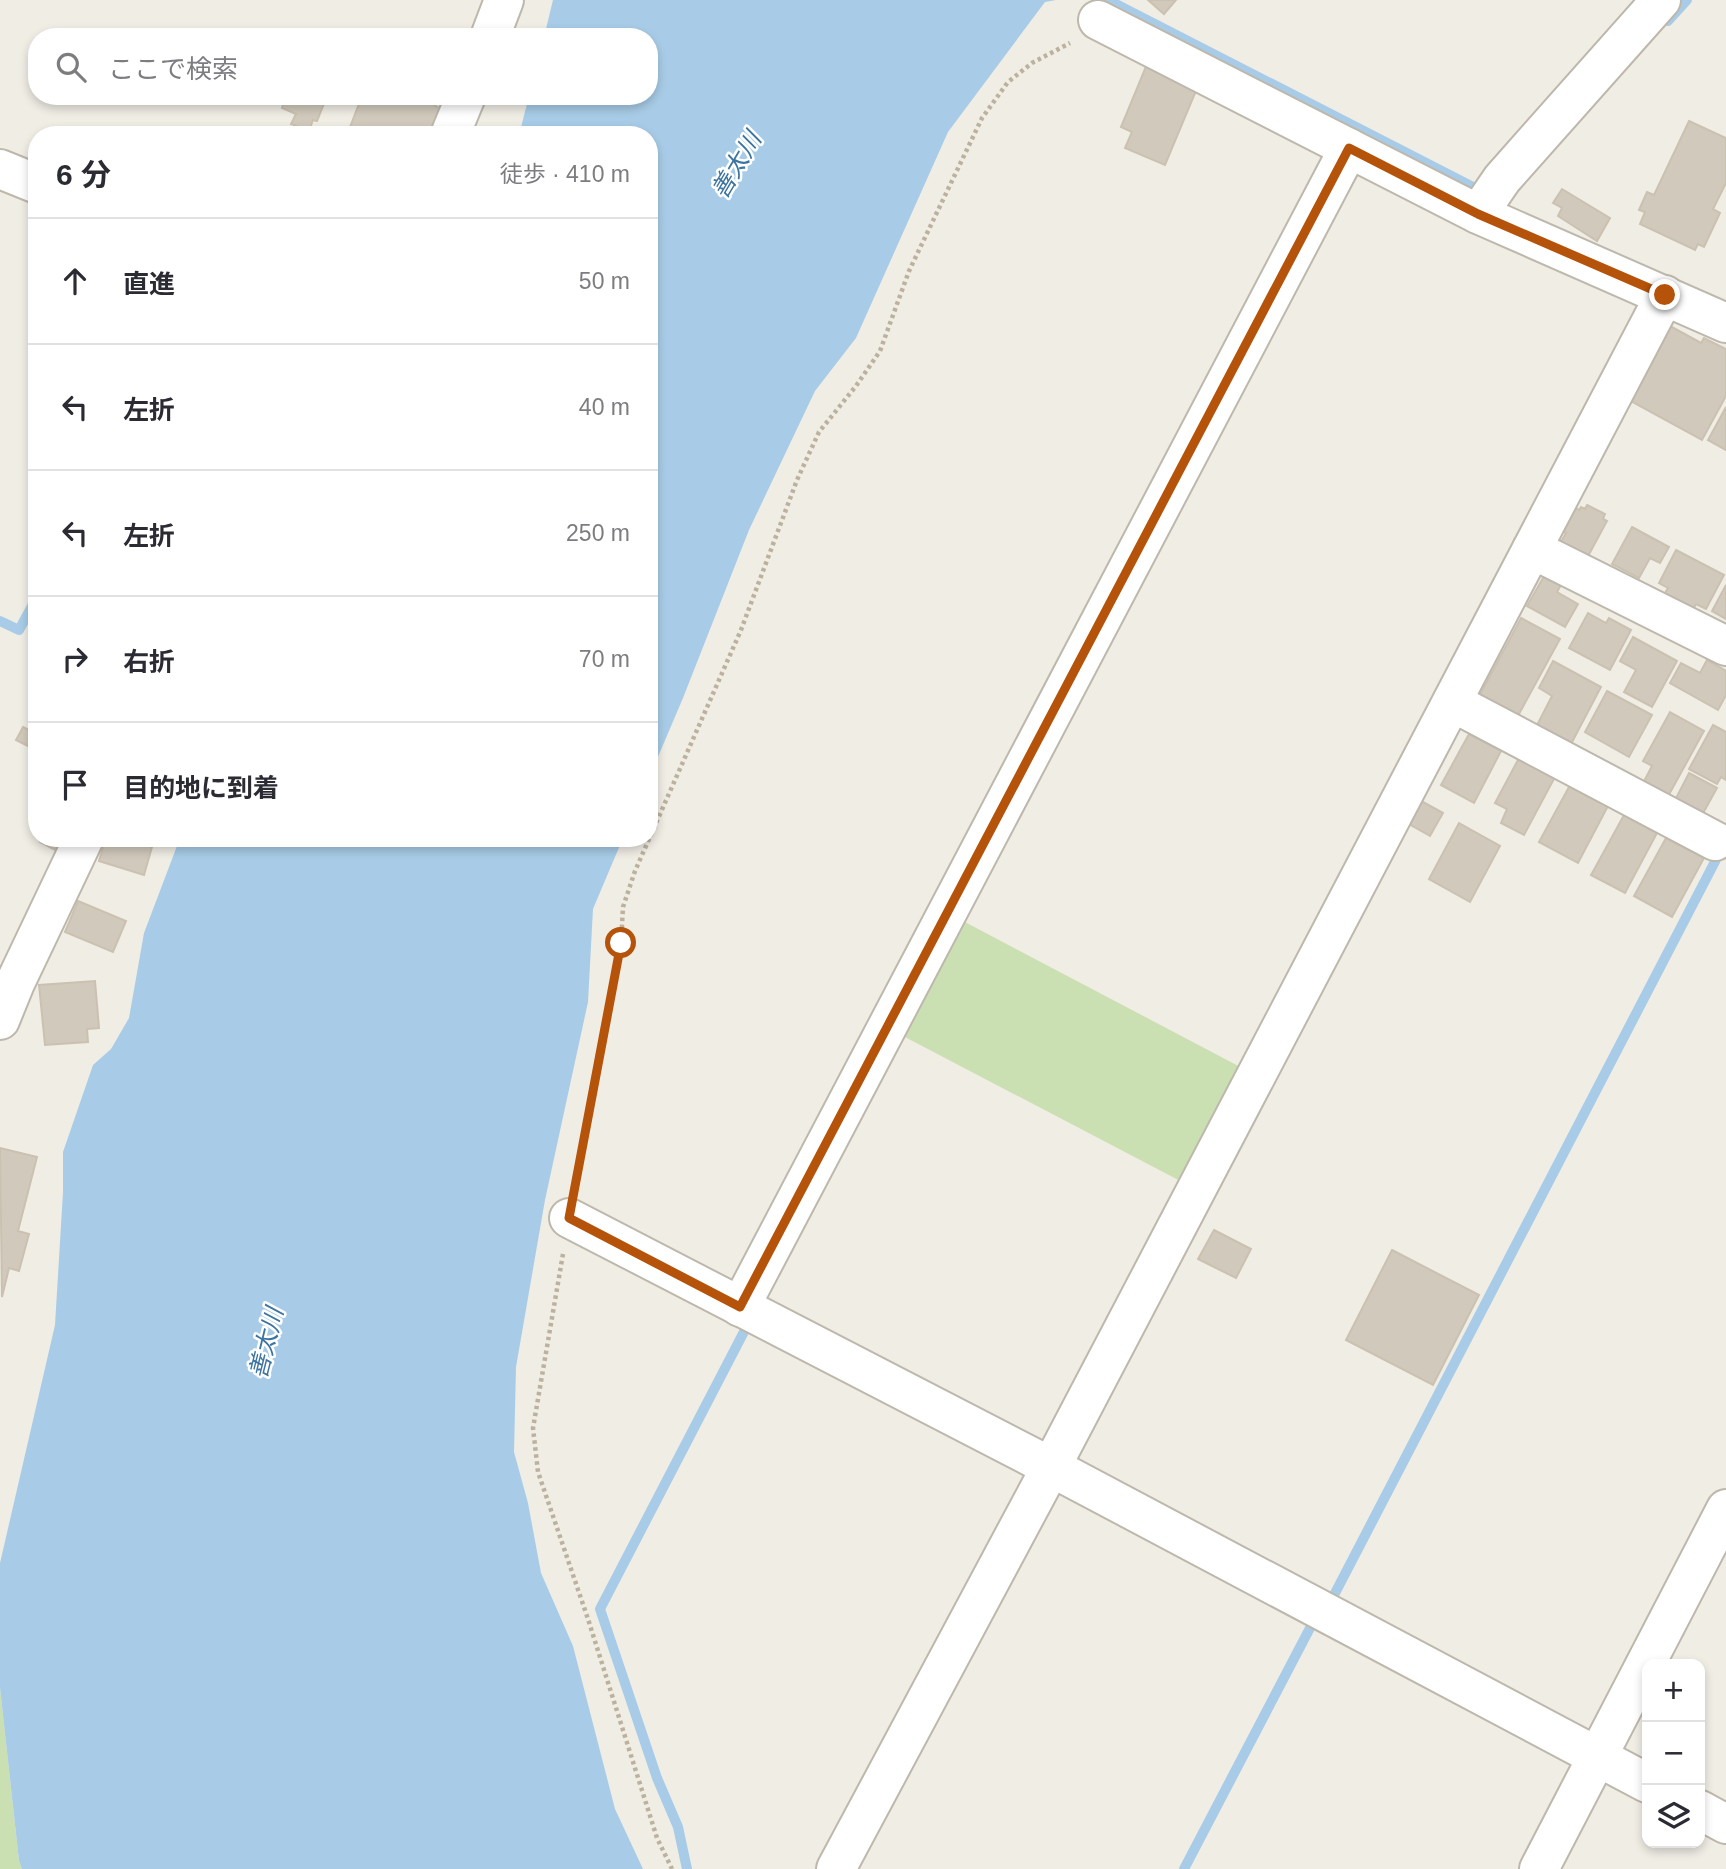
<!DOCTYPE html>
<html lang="ja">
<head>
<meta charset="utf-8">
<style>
  :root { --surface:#fff; --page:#f7f7f7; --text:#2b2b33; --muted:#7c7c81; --line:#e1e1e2 }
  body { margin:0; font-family:Helvetica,"Noto Sans JP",sans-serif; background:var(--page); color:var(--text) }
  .controls { position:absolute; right:21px; bottom:21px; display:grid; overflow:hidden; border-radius:14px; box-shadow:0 4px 10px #0003 }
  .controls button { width:63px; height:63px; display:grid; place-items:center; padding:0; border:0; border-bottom:2px solid var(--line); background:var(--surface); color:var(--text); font:35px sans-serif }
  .stop { position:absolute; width:21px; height:21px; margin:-16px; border:5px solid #b45309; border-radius:50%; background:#fff }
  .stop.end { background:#b45309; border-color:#fff; box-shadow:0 2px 7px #0008 }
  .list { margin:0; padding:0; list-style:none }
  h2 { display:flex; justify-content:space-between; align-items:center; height:91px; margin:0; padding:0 28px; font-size:30px }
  h2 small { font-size:23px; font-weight:400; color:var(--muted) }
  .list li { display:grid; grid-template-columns:46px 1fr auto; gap:21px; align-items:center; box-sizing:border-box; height:126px; padding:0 28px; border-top:2px solid var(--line) }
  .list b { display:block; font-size:26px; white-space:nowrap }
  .list em { font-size:23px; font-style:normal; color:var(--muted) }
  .icon { flex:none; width:38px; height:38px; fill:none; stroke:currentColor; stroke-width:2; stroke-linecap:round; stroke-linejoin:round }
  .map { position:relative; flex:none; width:1726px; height:1869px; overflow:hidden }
  .search { position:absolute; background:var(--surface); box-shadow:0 4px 10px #0003; left:28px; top:28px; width:630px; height:77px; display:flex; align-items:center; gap:18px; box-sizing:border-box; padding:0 24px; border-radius:28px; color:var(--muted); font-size:26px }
  .panel { position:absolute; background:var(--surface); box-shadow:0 4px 10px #0003; left:28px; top:126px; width:630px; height:721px; border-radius:28px }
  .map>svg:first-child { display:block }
</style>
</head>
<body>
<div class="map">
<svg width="1726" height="1869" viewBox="0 0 1726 1869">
  <rect width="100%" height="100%" fill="#f0ede5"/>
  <g fill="#cbe0b2">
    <polygon points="963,921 1246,1070 1186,1184 903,1036"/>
    <polygon points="0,1688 19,1861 22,1869 0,1869"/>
  </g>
  <g fill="#a8cce7">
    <polygon points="553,0 1056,0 1045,2 948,132 856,338 815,391 749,530 683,698 649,778 649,135 519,135 529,96 649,96 649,37 544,37"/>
    <polygon points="1097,0 1119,0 1482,186 1474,194"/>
    <polygon points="180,838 623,838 593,909 588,1002 545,1200 516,1367 514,1452 528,1503 541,1573 573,1646 615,1809 643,1869 22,1869 19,1861 0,1688 0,1563 55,1325 63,1192 63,1152 93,1065 111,1049 129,1018 144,933"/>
  </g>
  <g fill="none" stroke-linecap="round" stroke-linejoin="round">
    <g stroke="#a8cce7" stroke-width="10">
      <polyline points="1668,21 1687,0"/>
      <polyline points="0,621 19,630 37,597"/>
      <polyline points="1332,1599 1721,850"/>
      <polyline points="687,1869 678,1827 657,1778 600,1609 748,1324"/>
      <polyline points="1184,1869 1310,1628"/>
    </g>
  </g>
  <g fill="#d1c9bc" stroke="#cbc1b0" stroke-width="2">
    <polygon points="1148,0 1176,0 1164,14"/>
    <polygon points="1147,64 1198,86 1165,165 1125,148 1132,132 1121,127"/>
    <polygon points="286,96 327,96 317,121 313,120 309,131 291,124 296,114 282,108"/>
    <polygon points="362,96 439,96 435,106 442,109 433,135 347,135"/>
    <polygon points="1689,121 1726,138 1726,183 1713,209 1720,213 1704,247 1698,244 1695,250 1640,224 1645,212 1639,210 1647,192 1654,195"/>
    <polygon points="1562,189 1610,218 1597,241 1558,216 1562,208 1553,203"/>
    <polygon points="1670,326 1701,343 1704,338 1726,349 1726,396 1702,440 1625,398"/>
    <polygon points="1726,407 1726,450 1708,440"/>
    <polygon points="1587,505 1605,514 1603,519 1607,521 1586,560 1559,545 1566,533 1560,530 1573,506 1579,510 1581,507 1585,509"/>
    <polygon points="1632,527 1669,547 1660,563 1650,558 1639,578 1612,564"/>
    <polygon points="1676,550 1724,575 1706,609 1696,604 1691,613 1662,598 1668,588 1659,583"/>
    <polygon points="1544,576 1561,585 1557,592 1578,604 1565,627 1527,606"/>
    <polygon points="1726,585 1726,619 1712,611"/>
    <polygon points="1588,613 1606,623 1609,618 1631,630 1610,670 1569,648"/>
    <polygon points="1521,618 1560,639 1514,723 1476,702"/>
    <polygon points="1633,637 1677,661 1652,707 1624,692 1636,670 1620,661"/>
    <polygon points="1707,660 1726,671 1726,695 1718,710 1670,683 1681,663 1700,673"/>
    <polygon points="1553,661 1601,687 1569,748 1535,729 1552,696 1539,688"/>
    <polygon points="1607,691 1652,715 1629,757 1585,732"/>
    <polygon points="1670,712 1704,731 1666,800 1641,787 1652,766 1643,761"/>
    <polygon points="1713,725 1726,732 1726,780 1721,777 1717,784 1689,769"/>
    <polygon points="23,727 37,734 34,749 16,740"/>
    <polygon points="1469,734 1501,751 1474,803 1441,785"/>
    <polygon points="1519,758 1555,777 1524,835 1501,823 1507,809 1495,803"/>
    <polygon points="1689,773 1717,788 1701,817 1674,802"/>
    <polygon points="1570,785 1608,806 1578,863 1539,842"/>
    <polygon points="1414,797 1443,813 1430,836 1402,820"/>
    <polygon points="1624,815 1657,833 1625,893 1591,875"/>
    <polygon points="1459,823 1500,846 1470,902 1429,879"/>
    <polygon points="43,838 61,838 55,850 40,842"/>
    <polygon points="106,838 123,838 152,847 144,875 99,861"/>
    <polygon points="1666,838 1704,858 1672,917 1634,896"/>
    <polygon points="78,901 126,921 113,952 65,932"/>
    <polygon points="95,981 99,1028 87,1029 88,1042 45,1045 39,985"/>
    <polygon points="0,1148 37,1157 18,1231 29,1234 19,1271 9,1268 2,1297"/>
    <polygon points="1214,1230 1251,1249 1236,1278 1198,1259"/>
    <polygon points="1392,1250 1479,1295 1433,1385 1346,1340"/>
  </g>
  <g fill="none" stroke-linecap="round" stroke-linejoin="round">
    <g stroke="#beb8ac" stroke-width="42">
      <g id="minor">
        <polyline points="1098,20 1478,214 1726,323"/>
        <polyline points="490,37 504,0"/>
        <polyline points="450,135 466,96"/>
        <polyline points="0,169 37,184"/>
        <polyline points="1478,214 1502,179 1661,0"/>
        <polyline points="1532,549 1726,646"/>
        <polyline points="1452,702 1715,841"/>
        <polyline points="0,1020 15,983 84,838"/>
        <polyline points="569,1218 1051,1467 1647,1783"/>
        <polyline points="740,1307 1349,148"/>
        <polyline points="1700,1810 1726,1824"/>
        <polyline points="836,1869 1051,1467 1665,295"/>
        <polyline points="1539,1869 1726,1509"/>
      </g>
    </g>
    <g stroke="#bbb19c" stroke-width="4.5" stroke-dasharray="3.5 3.5" stroke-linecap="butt">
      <polyline points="576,1183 621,943 623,907 635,871 741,630 797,480 819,432 856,386 880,351 909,271 982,118 1008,82 1032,63 1070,43"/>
      <polyline points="563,1254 533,1428 538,1472 588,1619 657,1838 672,1869"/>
    </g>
    <use href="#minor" stroke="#fff" stroke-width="38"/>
  </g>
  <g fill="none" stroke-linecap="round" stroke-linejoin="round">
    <polyline stroke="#b45309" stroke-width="9" points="621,943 569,1218 740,1307 1349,148 1478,214 1665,295"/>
  </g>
  <g text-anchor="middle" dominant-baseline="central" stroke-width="5" stroke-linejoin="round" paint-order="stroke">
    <g font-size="24" font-style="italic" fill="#3c74a1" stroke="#fff">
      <text transform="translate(736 165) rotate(-59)">善太川</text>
      <text transform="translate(266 1343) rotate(-76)">善太川</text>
    </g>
  </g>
</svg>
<div class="controls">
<button>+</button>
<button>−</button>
<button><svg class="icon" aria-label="layers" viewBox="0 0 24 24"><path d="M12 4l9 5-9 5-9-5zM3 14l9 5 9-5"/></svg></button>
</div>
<div class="stop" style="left:621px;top:943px"></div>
<div class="stop end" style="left:1665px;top:295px"></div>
<div class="search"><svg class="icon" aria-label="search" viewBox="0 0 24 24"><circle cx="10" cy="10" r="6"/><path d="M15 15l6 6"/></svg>ここで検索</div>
<section class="panel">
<h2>6 分<small>徒歩 · 410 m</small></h2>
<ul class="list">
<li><svg class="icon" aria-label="ahead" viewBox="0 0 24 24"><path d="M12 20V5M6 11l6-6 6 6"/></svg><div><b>直進</b></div><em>50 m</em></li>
<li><svg class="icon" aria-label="left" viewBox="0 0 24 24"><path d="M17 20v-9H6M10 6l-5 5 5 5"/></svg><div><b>左折</b></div><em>40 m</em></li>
<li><svg class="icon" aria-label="left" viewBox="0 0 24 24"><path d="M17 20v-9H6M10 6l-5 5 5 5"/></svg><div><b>左折</b></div><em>250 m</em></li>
<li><svg class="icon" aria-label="right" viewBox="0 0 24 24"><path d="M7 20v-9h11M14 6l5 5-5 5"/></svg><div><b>右折</b></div><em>70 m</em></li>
<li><svg class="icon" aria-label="arrive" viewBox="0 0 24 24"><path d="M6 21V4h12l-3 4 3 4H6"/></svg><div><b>目的地に到着</b></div></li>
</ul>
</section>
</div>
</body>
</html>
